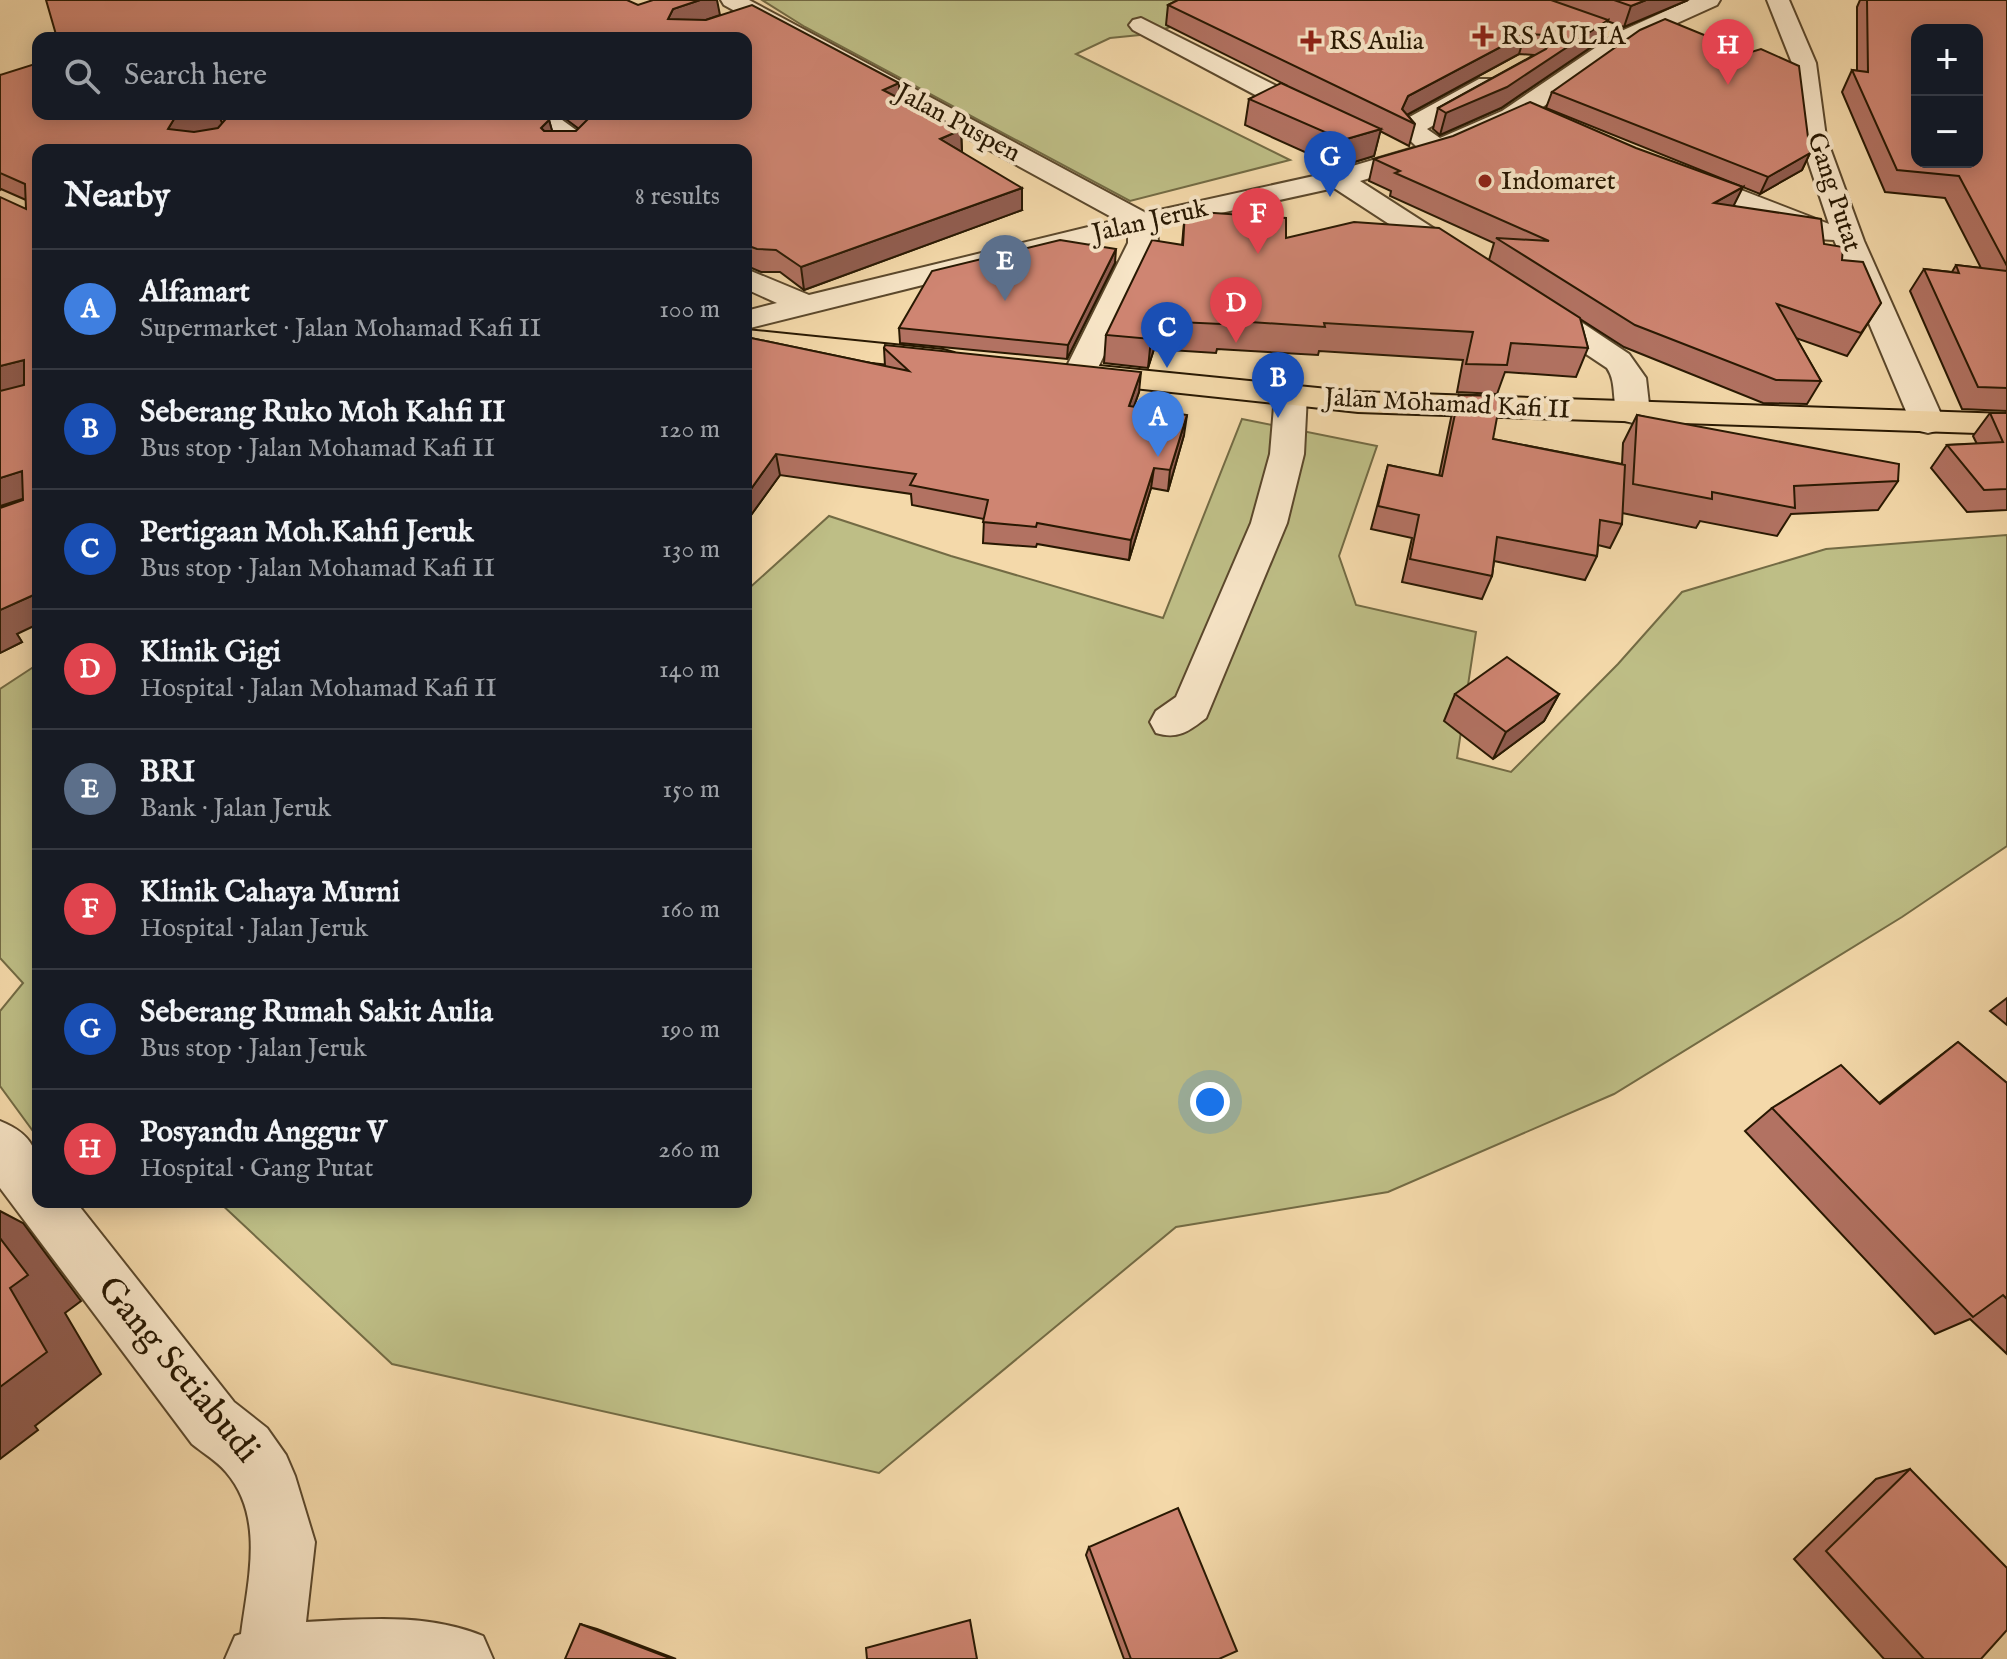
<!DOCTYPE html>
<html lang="en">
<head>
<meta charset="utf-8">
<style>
  :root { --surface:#171b24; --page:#20242c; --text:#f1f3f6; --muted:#9ea1a6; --line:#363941; --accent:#c59692 }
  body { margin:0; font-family:"IM FELL English",serif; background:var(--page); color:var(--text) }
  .controls { position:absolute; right:24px; top:24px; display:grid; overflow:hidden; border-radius:16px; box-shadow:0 4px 20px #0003 }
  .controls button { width:72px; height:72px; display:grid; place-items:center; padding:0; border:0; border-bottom:2px solid var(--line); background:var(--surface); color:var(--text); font:40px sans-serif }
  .you { position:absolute; left:1210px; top:1102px; width:28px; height:28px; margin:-20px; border:6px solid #fff; border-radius:50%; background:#1a73e8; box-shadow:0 0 0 12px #1a73e833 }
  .badge { display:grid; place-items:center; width:52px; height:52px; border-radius:50%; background:var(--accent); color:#fff; font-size:26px; font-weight:700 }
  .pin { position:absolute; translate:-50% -66px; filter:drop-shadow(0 2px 4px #0008) }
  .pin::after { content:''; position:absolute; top:42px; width:28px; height:24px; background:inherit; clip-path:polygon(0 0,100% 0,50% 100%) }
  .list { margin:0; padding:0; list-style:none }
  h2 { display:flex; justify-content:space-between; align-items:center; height:104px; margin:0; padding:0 32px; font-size:34px }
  h2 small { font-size:26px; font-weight:400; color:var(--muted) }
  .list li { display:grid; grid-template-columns:52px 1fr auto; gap:24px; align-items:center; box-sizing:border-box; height:120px; padding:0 32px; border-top:2px solid var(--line) }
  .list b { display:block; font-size:30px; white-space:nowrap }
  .list p { margin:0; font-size:26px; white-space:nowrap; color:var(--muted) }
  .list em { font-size:26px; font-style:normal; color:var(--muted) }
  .icon { flex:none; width:44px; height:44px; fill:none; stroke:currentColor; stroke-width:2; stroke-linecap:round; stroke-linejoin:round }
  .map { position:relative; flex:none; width:2007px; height:1659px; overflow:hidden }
  .search { position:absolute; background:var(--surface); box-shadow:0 4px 20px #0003; left:32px; top:32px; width:720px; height:88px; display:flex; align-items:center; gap:20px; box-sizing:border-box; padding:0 28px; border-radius:16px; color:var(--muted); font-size:30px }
  .panel { position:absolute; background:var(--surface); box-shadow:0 4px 20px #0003; left:32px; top:144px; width:720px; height:1064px; border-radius:16px }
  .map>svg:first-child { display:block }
</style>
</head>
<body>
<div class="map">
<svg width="2007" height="1659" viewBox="0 0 2007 1659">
  <rect width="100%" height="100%" fill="#f4d9aa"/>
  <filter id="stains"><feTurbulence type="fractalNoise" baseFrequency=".0025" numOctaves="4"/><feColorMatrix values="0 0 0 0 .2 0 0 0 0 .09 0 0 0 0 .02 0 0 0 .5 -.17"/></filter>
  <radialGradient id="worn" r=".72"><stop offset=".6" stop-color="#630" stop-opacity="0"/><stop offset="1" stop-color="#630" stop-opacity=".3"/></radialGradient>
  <g fill="#bebe86" stroke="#736b44" stroke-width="2">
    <polygon points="762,0 1248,0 1150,34 1110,38 1076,54 1290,160 1130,201 805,27"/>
    <polygon points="1242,419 1377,446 1339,556 1356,605 1476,632 1457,758 1511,772 1618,664 1682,592 1826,549 2007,535 2007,846 1902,917 1614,1094 1388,1192 1176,1227 879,1473 392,1364 219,1202 746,1202 746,591 829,516 951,556 1163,618"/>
    <polygon points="38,664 38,1138 0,1086 0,1011 23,983 0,958 0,689"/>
  </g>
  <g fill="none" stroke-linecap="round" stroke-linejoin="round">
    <g stroke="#5b482c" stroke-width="4">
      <g id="minor">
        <polygon points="721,0 749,0 1146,213 1332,172 1417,147 1400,131 1404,120 1479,79 1497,79 1501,84 1497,89 1427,129 1440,138 1502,111 1617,33 1690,0 1720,0 1717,5 1633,43 1520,123 1446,155 1360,181 1472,253 1477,259 1472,265 1462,268 1452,265 1334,188 1157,227 1158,243 1095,374 1090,381 1079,384 1068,381 1063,374 1128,243 1128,234 746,329 746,311 777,303 746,289 746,269 809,295 1117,220 724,5"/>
        <polygon points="1767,0 1789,0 1816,63 1826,137 1864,241 1945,423 1940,430 1928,433 1916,430 1911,423 1834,240 1817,239 1672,183 1668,177 1672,171 1682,169 1692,171 1829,224 1800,137 1792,63"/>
        <polygon points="1141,18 1326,111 1330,117 1326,123 1308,123 1133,30 1129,25 1133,20"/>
        <polygon points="523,114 554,114 591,141 582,150 550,150 560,141"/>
        <path d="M 1537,298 L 1548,300 L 1629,354 L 1646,378 L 1650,413 L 1645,420 L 1633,423 L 1621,420 C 1610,404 1618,384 1607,368 L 1526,314 L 1522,307 L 1526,300 Z"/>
        <path d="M 1291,385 L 1303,388 L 1307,395 L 1304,454 L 1287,523 L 1206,718 C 1189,731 1178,740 1156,733 L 1150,722 L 1156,711 L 1176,697 L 1251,523 L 1270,454 L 1275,395 L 1279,388 Z"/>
        <path d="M 0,1121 C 43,1138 38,1162 38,1202 L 76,1202 L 234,1402 L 267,1428 L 286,1455 L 295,1476 L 315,1542 L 306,1622 C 366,1619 427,1613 483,1636 L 493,1659 L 225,1659 L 235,1636 L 241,1634 C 248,1580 265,1517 226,1472 C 217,1461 203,1453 192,1444 L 0,1188 Z"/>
      </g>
    </g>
    <g stroke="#281802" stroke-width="4">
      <g id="major">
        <polygon points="746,330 943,350 954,353 959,360 954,367 943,370 746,348"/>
        <polygon points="1079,364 1358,392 2007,414 2007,434 1358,412 1068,381 1063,374 1068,367"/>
      </g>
    </g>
    <use href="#minor" fill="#f8e6c8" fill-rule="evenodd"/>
    <use href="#major" fill="#f4d9aa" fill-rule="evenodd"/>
  </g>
  <g fill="#b27262" stroke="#281802" stroke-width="2">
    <polygon points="1178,0 1688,0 1624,27 1607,21 1600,41 1501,108 1440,135 1433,129 1438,108 1534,55 1519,54 1407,115 1415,124 1409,146 1380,131 1374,156 1338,167 1245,125 1249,99 1286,85 1166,25 1168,5"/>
    <polygon points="1860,0 2007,0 2007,411 1962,409 1910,291 1924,269 1952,272 1956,265 1981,268 1945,198 1885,192 1842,92 1852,70 1857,71 1857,7"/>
    <polygon points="638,5 720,15 900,98 961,130 962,152 1022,210 804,290 780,272 761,272 747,266 746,268 746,150 38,150 17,634 22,642 0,653 0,508 23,500 0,506 26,209 26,200 1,189 0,190 0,75 38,114 541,114 549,120 552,131 576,131 579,129 559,114 746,114"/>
    <polygon points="1552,92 1810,153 1802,170 1760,194 1546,108"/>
    <polygon points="1374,159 1734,206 1824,244 1842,260 1881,303 1847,356 1796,338 1821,381 1807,404 1763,403 1624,347 1580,319 1588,348 1576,377 1505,372 1497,394 1457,392 1463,360 1319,351 1318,355 1217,349 1216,353 1154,349 1148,368 1104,363 1106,335 1182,245 1185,211 1286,238 1489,260 1494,243 1390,196 1391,191 1369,181"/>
    <polygon points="1115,263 1067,359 900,343 899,328"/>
    <polygon points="746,337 885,366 884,348 1139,392 1134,406 1184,435 1168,491 1151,488 1129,560 1037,544 1036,547 983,543 984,519 912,505 911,494 780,475 746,522"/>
    <polygon points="1459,395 1493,439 1622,464 1623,443 1637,415 1898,481 1878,510 1791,514 1777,536 1700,521 1696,528 1622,513 1622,524 1610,548 1598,545 1597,556 1585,580 1494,561 1492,576 1482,599 1402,582 1412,538 1371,529 1388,465 1439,476 1451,418"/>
    <polygon points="1990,413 2007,413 2007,510 1967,512 1931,468 1947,445 1977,444 1973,436"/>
    <polygon points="1455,694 1559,694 1544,721 1493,759 1444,721"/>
    <polygon points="2007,998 2007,1025 1990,1011"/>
    <polygon points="1958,1042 2007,1083 2007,1354 1970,1319 1935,1334 1745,1131 1772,1108 1879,1103"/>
    <polygon points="1910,1469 1981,1659 1884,1659 1794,1559 1876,1479"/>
    <polygon points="1089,1547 1219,1659 1124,1659 1086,1555"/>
  </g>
  <g fill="#915d50" stroke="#281802" stroke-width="2">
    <polygon points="700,0 717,0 720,15 677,30 668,19 673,9"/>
    <polygon points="1646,0 1688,0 1624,27 1631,6"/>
    <polygon points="1608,20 1600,41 1501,108 1440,135 1446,113"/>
    <polygon points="1525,34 1519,54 1403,117 1402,109 1408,96"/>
    <polygon points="899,83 900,105 883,90"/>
    <polygon points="190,114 218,114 224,127 179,150 168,129 174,119"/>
    <polygon points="549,120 555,141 541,128"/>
    <polygon points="1381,129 1374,156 1338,167 1343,140"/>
    <polygon points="961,130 962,152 940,139"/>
    <polygon points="1810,153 1802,170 1760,194 1768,177"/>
    <polygon points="1743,187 1732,209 1714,203"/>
    <polygon points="1022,188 1022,210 804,290 801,267"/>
    <polygon points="1116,249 1115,263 1067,359 1068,345"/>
    <polygon points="1157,321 1154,349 1148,368 1151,339"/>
    <polygon points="24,360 38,380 0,394 0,366"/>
    <polygon points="1141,372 1139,392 1127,426 1129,406"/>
    <polygon points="1187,415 1184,435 1168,491 1170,470"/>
    <polygon points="776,454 780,475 746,522 746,496"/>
    <polygon points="1154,468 1151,488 1129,560 1131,540"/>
    <polygon points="22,471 38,494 0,506 0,478"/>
    <polygon points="38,593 38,624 17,634 22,642 0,653 0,610"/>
    <polygon points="1559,694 1544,721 1493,759 1506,732"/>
    <polygon points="0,1211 23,1223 81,1301 65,1313 101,1374 35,1426 38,1430 0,1459 0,1387 10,1288 0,1238"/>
    <polygon points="580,1624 597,1629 676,1659 672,1659"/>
  </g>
  <g fill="#cf8572" stroke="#281802" stroke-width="2" fill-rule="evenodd">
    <polygon points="46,0 627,0 638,5 653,0 700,0 673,9 668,19 706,20 752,5 899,83 883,90 961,130 940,139 1022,188 801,267 776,250 757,249 746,245 746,150 38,150 38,593 0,610 0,508 23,500 22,471 0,478 0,391 24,385 24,360 0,366 0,197 26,209 25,184 0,173 0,75 38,63 38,114 190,114 174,119 168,129 194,132 218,128 230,114 541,114 549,120 541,128 544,131 576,131 588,119 582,114 746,114 746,38 57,38"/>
    <polygon points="1178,0 1551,0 1608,20 1507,87 1446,113 1438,108 1546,49 1550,43 1547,35 1525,34 1408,96 1402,109 1415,124 1168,5"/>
    <polygon points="1614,0 1646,0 1631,6"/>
    <path d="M 1867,0 L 2007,0 L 2007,266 L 1959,176 L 1897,170 L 1852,70 L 1868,72 ZM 1917,30 L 1977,30 L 1977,162 L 1917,162 Z"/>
    <polygon points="1665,19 1748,53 1761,49 1799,66 1810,153 1768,177 1552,92 1640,30"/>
    <polygon points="1281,83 1381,129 1343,140 1249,99"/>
    <polygon points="1530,102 1636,148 1743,187 1714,203 1821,219 1824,244 1843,247 1842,260 1863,262 1881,303 1861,333 1777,304 1821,381 1776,380 1635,325 1496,238 1549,241 1395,173 1400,171 1374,159 1453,136"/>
    <polygon points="1185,211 1286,218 1286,238 1354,222 1439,228 1580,318 1588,348 1511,343 1507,365 1466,364 1473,332 1324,323 1325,327 1221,320 1221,324 1157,321 1151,339 1106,335 1152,240 1183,245"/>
    <polygon points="1060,240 1116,249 1068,345 899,328 932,271"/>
    <polygon points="1956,265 2007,271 2007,388 1978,387 1924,269 1959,273"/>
    <polygon points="746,337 909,371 884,348 885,345 1141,372 1129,406 1187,415 1170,470 1154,468 1131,540 1037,523 1036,527 983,522 988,500 910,485 916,474 776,454 746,496"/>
    <polygon points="1459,395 1501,396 1493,439 1625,465 1622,524 1600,520 1597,556 1497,537 1492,576 1410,559 1419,515 1378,506 1388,465 1442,476"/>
    <polygon points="1990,413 2007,413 2007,489 1984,490 1947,445 2003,442"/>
    <polygon points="1637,415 1899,464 1898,481 1794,486 1795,508 1712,492 1712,499 1633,484"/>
    <polygon points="1507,657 1559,694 1506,732 1455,694"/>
    <polygon points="1958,1042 2007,1083 2007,1299 2003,1295 1973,1317 1772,1108 1841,1065 1880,1104"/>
    <polygon points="0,1238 28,1275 10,1288 47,1352 0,1387"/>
    <polygon points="1910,1469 2007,1568 2007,1630 1981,1659 1924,1659 1826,1551"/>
    <polygon points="1178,1508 1237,1651 1219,1659 1131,1659 1089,1547"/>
    <polygon points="970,1620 977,1659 867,1659 866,1648"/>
    <polygon points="580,1624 672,1659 565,1659"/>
  </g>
  <g fill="#8f2418" stroke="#f8e6c8" stroke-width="3">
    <path d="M1479 24h8v8h8v8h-8v8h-8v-8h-8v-8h8z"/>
    <path d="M1307 29h8v8h8v8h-8v8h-8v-8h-8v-8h8z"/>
    <circle cx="1485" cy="181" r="8"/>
  </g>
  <g text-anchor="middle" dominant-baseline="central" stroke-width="8" stroke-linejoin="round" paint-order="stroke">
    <g font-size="26" fill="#281802" stroke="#f8e6c8" text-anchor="start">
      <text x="1501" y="36">RS AULIA</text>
      <text x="1329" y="41">RS Aulia</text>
      <text x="1501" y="181">Indomaret</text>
    </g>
    <g font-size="26" fill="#281802" stroke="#f8e6c8">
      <text transform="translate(958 123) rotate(28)">Jalan Puspen</text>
      <text transform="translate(1834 192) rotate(72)">Gang Putat</text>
      <text transform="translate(1150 221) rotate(-13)">Jalan Jeruk</text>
      <text transform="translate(1447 404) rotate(3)">Jalan Mohamad Kafi II</text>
    </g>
    <g font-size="36" fill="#281802" stroke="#f8e6c8">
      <text transform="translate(178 1370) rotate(50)">Gang Setiabudi</text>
    </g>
  </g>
  <rect width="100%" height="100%" filter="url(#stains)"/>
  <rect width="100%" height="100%" fill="url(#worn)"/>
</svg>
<div class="controls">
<button>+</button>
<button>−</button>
</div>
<div class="you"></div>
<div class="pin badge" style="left:1158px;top:457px;background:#3f7fe0">A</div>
<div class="pin badge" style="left:1278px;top:418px;background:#1a4fb4">B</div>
<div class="pin badge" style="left:1167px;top:368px;background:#1a4fb4">C</div>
<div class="pin badge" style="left:1236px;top:343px;background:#e0444e">D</div>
<div class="pin badge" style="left:1005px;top:301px;background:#5c6f8a">E</div>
<div class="pin badge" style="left:1258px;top:254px;background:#e0444e">F</div>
<div class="pin badge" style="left:1330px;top:197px;background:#1a4fb4">G</div>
<div class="pin badge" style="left:1728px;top:85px;background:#e0444e">H</div>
<div class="search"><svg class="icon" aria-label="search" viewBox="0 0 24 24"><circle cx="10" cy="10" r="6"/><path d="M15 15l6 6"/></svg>Search here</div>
<section class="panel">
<h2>Nearby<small>8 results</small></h2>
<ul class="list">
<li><span class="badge" style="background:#3f7fe0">A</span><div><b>Alfamart</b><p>Supermarket · Jalan Mohamad Kafi II</p></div><em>100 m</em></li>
<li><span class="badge" style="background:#1a4fb4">B</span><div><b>Seberang Ruko Moh Kahfi II</b><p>Bus stop · Jalan Mohamad Kafi II</p></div><em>120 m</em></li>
<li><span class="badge" style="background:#1a4fb4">C</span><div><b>Pertigaan Moh.Kahfi Jeruk</b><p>Bus stop · Jalan Mohamad Kafi II</p></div><em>130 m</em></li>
<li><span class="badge" style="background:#e0444e">D</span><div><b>Klinik Gigi</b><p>Hospital · Jalan Mohamad Kafi II</p></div><em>140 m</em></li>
<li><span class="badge" style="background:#5c6f8a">E</span><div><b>BRI</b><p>Bank · Jalan Jeruk</p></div><em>150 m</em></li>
<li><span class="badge" style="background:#e0444e">F</span><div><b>Klinik Cahaya Murni</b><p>Hospital · Jalan Jeruk</p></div><em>160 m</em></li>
<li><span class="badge" style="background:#1a4fb4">G</span><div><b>Seberang Rumah Sakit Aulia</b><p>Bus stop · Jalan Jeruk</p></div><em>190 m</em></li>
<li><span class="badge" style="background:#e0444e">H</span><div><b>Posyandu Anggur V</b><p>Hospital · Gang Putat</p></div><em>260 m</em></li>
</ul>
</section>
</div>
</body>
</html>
